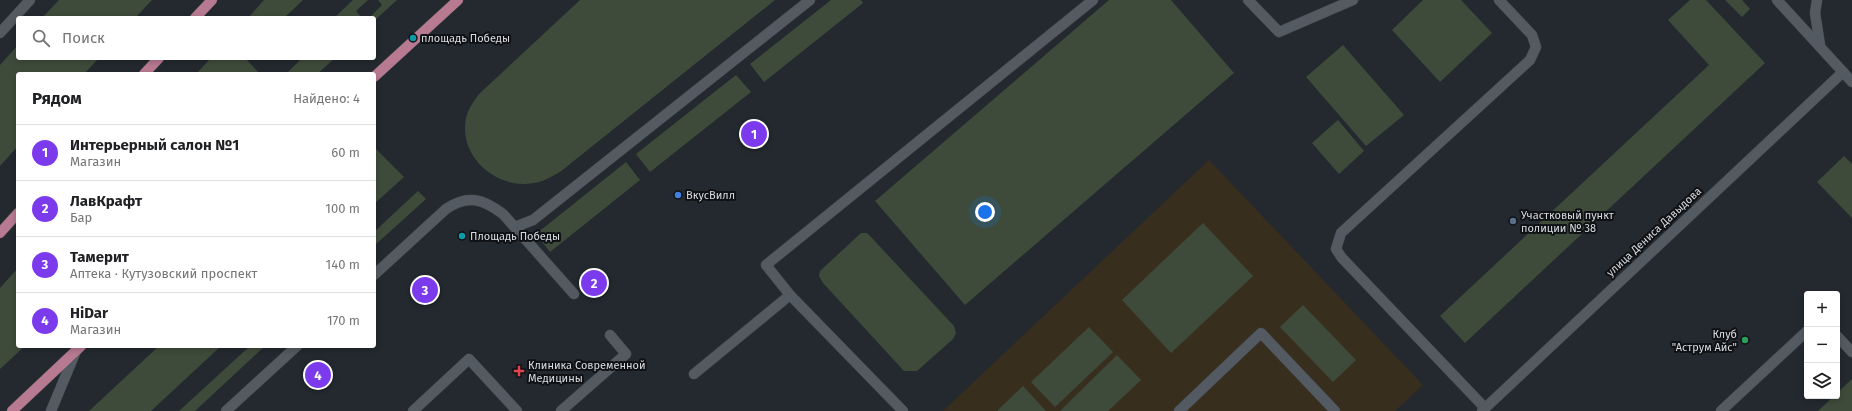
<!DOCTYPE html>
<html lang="ru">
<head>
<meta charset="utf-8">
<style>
  :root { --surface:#fff; --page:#f6f6f6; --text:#202124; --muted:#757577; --line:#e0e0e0; --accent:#7c3aed }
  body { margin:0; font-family:"Fira Sans",sans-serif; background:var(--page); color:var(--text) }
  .controls { position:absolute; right:12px; bottom:12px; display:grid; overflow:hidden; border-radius:4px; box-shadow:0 2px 6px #0003 }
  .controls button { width:36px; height:36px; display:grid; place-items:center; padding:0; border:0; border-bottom:1px solid var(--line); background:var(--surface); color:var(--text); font:20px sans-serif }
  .you { position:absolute; left:985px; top:212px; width:14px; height:14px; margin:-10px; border:3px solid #fff; border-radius:50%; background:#1a73e8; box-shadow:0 0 0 6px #1a73e833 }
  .badge { display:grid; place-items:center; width:26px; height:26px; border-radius:50%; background:var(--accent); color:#fff; font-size:13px; font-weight:700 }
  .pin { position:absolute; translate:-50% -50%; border:2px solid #fff; box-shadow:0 1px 4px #0006 }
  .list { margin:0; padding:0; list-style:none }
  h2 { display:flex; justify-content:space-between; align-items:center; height:52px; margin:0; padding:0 16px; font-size:17px }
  h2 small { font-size:13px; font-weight:400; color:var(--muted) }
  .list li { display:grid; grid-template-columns:26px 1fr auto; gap:12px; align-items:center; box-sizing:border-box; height:56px; padding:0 16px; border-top:1px solid var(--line) }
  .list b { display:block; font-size:15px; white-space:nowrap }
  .list p { margin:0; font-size:13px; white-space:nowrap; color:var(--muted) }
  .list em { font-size:13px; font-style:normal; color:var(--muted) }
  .icon { flex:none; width:22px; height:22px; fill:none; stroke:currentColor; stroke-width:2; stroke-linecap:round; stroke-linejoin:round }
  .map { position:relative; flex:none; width:1852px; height:411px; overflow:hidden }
  .search { position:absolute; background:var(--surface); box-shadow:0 2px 6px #0003; left:16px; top:16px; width:360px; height:44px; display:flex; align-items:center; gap:10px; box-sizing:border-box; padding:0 14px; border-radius:4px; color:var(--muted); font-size:15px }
  .panel { position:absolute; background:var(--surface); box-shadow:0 2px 6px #0003; left:16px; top:72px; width:360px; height:276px; border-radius:4px }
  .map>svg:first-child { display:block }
</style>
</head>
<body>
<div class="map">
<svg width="1852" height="411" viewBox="0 0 1852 411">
  <rect width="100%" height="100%" fill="#23292f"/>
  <polygon fill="#382e1e" points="1209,160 1423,385 1395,411 943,411"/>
  <g fill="#3e4b3a">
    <polygon points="59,0 152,0 135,18 42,18"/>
    <polygon points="264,0 303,0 284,18 248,18"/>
    <polygon points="353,0 368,0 356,11 362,18 334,18"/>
    <polygon points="378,0 397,0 374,21 374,18 369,18 382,5"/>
    <path d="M 580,0 L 775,0 L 560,172 C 552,176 543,182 534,183 C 497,190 458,157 466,118 C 468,109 474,101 479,94 Z"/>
    <polygon points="831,0 861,0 863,3 764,82 750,64"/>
    <polygon points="1109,0 1171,0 1234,73 965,305 875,201"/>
    <polygon points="1423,0 1461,0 1492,33 1440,82 1392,30"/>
    <polygon points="1690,0 1706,0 1765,63 1465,343 1440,316 1709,65 1668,20"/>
    <polygon points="1725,0 1742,0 1750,9 1742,17"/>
    <polygon points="18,45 18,58 99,58 84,74 18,74 18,146 0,166 0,65"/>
    <polygon points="1343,45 1404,115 1366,146 1306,77"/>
    <polygon points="211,58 245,58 260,74 196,74"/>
    <polygon points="298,58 335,58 317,74 286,74 300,60"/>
    <polygon points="736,75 751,92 650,172 636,154"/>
    <polygon points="1338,120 1364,151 1339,174 1312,143"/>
    <polygon points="374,147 404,177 374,204"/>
    <polygon points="1844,156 1852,164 1852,218 1817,182"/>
    <polygon points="626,162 640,180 550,252 536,234"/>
    <polygon points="418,191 426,199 374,246 374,232"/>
    <polygon points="1203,223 1253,276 1171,353 1122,300"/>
    <polygon points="861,233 867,233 870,236 954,326 956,333 953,339 917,371 904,371 823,283 819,276 820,271"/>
    <polygon points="18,268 18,346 25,346 0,369 0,288"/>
    <polygon points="1303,305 1356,360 1333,382 1280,327"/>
    <polygon points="1089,327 1113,352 1055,407 1031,382"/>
    <polygon points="159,346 221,346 151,411 89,411"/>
    <polygon points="250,346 265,346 195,411 179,411"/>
    <polygon points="1117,355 1141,380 1108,411 1060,411"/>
    <polygon points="1852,379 1852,411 1818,411 1834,396 1837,396 1837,393"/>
    <polygon points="1023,386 1046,411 998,411 998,410"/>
  </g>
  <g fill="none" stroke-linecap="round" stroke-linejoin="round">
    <g stroke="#41474b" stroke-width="11">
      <g id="service">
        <polyline points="1248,0 1279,32 1353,0"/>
        <polyline points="515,227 533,220 810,0"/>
        <path d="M 374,275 L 446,209 C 468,194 483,199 503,214 L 574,294"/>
        <polyline points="1837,336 1852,352"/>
        <polyline points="694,374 790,295"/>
        <polyline points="1485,408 1342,258 1336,249 1341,233 1530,60 1536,47 1532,35 1499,0"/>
        <polyline points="226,411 297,346"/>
        <polyline points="413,411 469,359 517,411"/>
        <polyline points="561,411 626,354 610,335"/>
        <polyline points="903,411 790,295 766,265 1093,0"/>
        <polyline points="1179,411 1261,333 1335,411"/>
        <polyline points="1721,411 1807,331"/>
      </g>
    </g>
    <g stroke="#41474b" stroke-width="11">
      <g id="minor">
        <polyline points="0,33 30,0"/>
        <polyline points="1843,72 1852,82"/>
      </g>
    </g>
    <g stroke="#41474b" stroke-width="11">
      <g id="tertiary">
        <polyline points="1817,0 1815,13 1820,45"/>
        <polyline points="51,411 76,351"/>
        <polyline points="1482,411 1843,72 1777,0"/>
      </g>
    </g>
    <g stroke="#41474b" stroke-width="11">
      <g id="primary">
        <polyline points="195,18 212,0"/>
        <polyline points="144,74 159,58"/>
        <polyline points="374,77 458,0"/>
        <polyline points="0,233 18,213"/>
        <polyline points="12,411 81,346"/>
      </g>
    </g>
    <use href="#service" stroke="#535a61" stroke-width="10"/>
    <use href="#minor" stroke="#535a61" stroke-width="10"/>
    <use href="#tertiary" stroke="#535a61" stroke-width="10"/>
    <use href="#primary" stroke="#b87a91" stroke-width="10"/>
  </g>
  <g fill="#0f9aa8" stroke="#0f1114" stroke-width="1.5">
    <circle cx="413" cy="38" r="4"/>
    <circle cx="462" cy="236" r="4"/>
  </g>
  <circle fill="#3f7fe0" stroke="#0f1114" stroke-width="1.5" cx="678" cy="195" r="4"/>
  <circle fill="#5c6f8a" stroke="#0f1114" stroke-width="1.5" cx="1513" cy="221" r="4"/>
  <circle fill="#2e9e5b" stroke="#0f1114" stroke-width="1.5" cx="1745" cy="340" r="4"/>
  <path fill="#e0444e" stroke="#0f1114" stroke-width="1.5" d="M517 365h4v4h4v4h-4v4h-4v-4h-4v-4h4z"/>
  <g text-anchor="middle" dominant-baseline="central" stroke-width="4" stroke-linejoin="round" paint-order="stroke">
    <g font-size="11" fill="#d8dce0" stroke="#0f1114" text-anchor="start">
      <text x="421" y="38">площадь Победы</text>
      <text x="686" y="195">ВкусВилл</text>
      <text x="1521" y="215">Участковый пункт<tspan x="1521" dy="13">полиции № 38</tspan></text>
      <text x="470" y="236">Площадь Победы</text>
      <text x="1737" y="334" text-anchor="end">Клуб<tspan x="1737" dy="13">"Аструм Айс"</tspan></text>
      <text x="528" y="365">Клиника Современной<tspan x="528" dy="13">Медицины</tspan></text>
    </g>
    <g font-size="11" fill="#d8dce0" stroke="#0f1114">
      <text transform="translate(1654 232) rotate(-43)">улица Дениса Давыдова</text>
    </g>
  </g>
</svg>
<div class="controls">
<button>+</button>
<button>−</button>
<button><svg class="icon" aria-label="layers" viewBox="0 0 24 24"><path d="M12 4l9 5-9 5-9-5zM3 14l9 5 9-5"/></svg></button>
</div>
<div class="you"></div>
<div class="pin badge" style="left:754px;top:134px">1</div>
<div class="pin badge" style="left:594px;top:283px">2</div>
<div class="pin badge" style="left:425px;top:290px">3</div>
<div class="pin badge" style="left:318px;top:375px">4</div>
<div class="search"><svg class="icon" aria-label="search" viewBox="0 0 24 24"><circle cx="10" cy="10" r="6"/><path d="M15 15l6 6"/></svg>Поиск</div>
<section class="panel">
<h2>Рядом<small>Найдено: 4</small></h2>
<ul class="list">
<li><span class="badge">1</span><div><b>Интерьерный салон №1</b><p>Магазин</p></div><em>60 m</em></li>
<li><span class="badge">2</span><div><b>ЛавКрафт</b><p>Бар</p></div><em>100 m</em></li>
<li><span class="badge">3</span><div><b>Тамерит</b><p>Аптека · Кутузовский проспект</p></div><em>140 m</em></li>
<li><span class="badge">4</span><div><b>HiDar</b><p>Магазин</p></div><em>170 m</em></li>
</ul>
</section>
</div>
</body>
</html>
